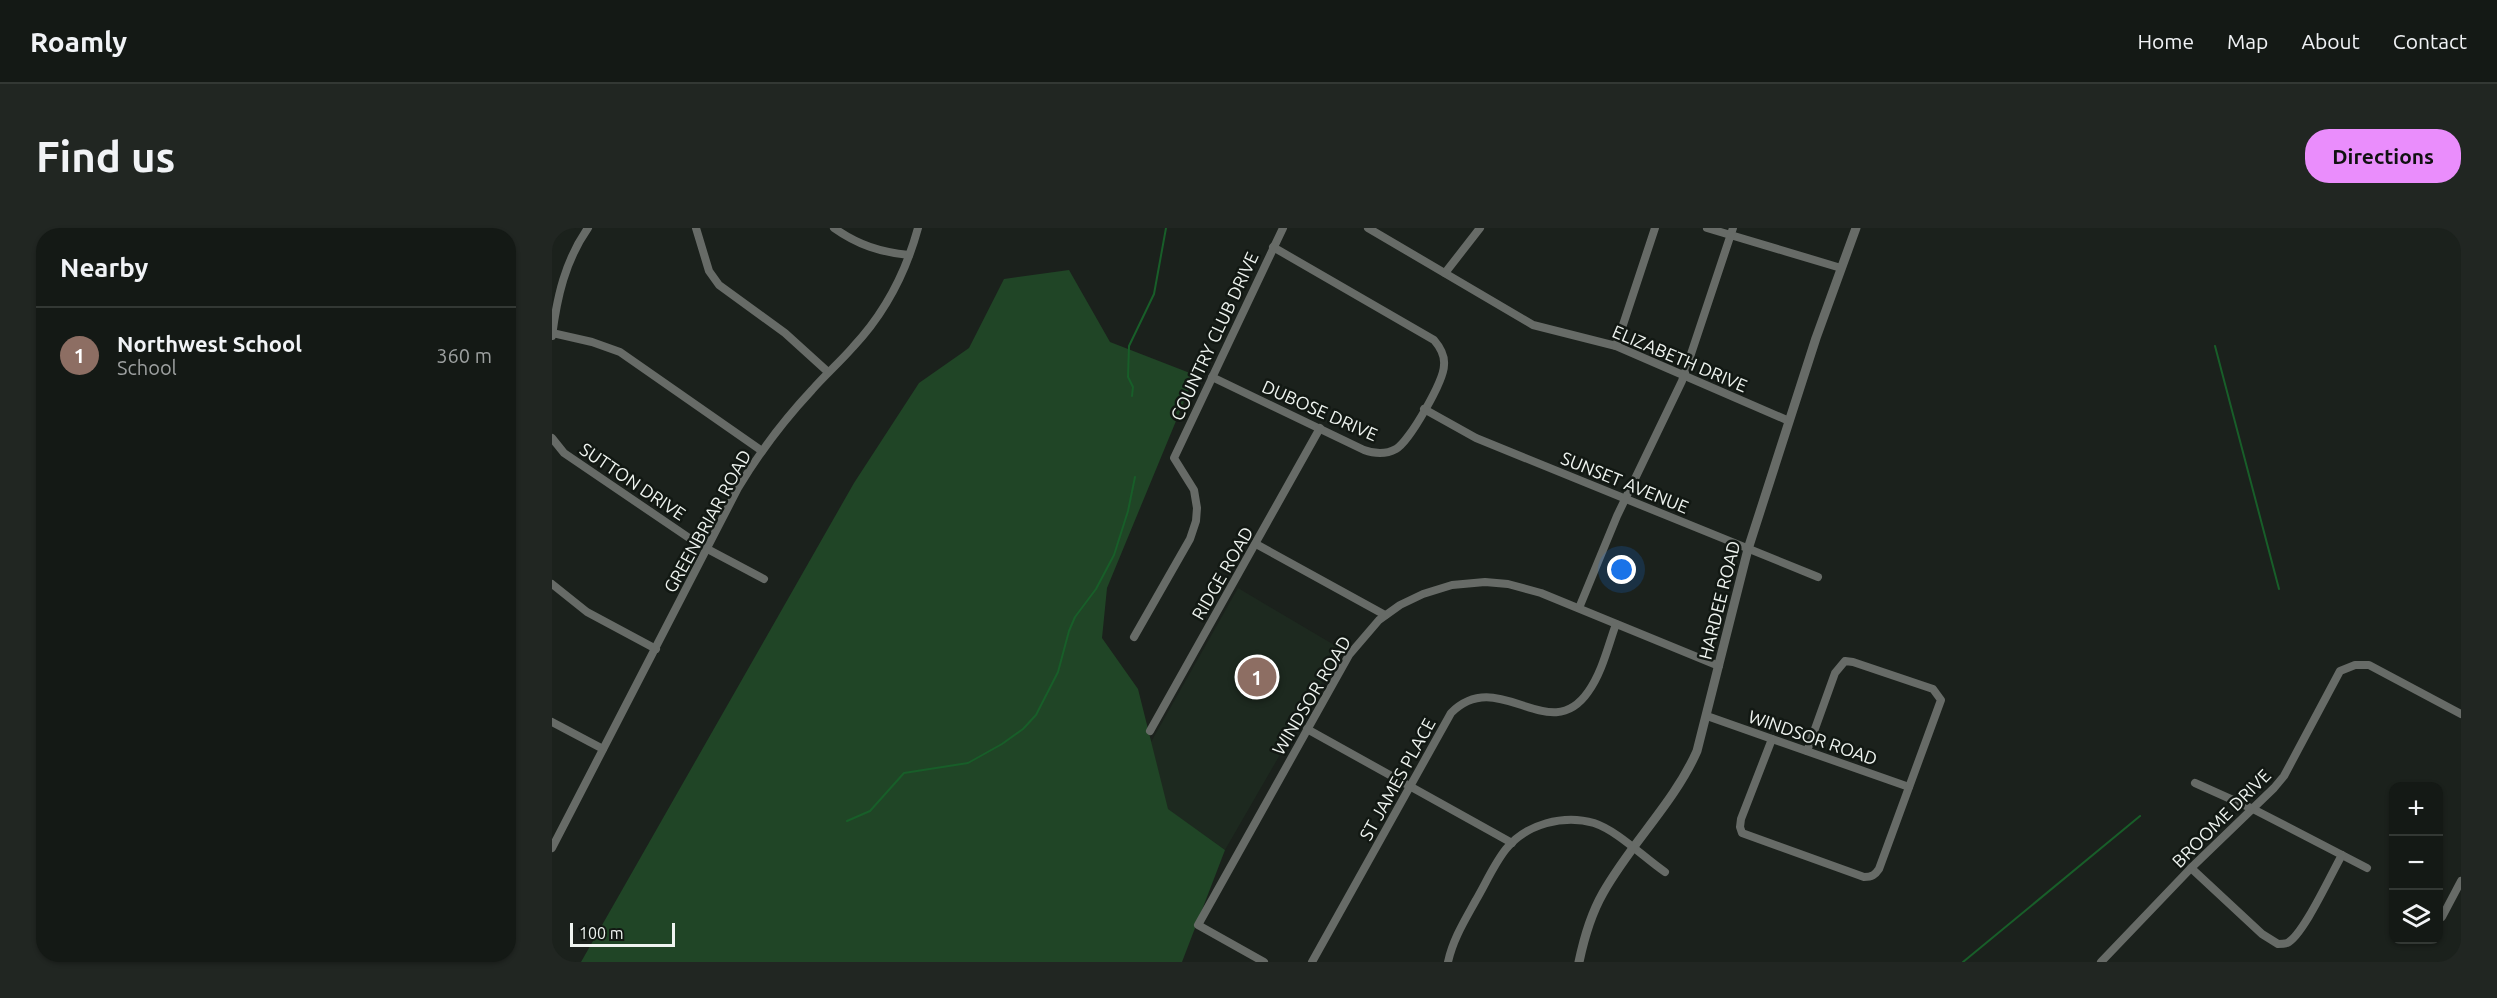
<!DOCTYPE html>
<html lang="en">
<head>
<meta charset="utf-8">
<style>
  :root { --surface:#141915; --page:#212622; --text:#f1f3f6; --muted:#9da0a0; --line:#333834; --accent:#ea8dfc }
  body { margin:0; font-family:Ubuntu,sans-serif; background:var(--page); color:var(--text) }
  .controls { position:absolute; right:18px; bottom:18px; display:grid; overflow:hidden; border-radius:12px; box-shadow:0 2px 4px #0004 }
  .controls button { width:54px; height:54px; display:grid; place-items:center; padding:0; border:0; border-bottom:2px solid var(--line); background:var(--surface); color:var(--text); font:30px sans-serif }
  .scale { position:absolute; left:18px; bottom:15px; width:105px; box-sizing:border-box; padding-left:6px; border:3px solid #eff4f0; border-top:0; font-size:16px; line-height:21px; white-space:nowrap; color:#eff4f0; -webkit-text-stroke:4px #121813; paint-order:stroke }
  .you { position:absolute; left:1070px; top:342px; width:21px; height:21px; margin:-15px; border:4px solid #fff; border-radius:50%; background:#1a73e8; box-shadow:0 0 0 9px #1a73e833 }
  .badge { display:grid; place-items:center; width:39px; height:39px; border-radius:50%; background:var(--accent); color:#fff; font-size:20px; font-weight:700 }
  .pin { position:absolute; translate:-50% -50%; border:3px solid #fff; box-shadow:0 2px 6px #0006 }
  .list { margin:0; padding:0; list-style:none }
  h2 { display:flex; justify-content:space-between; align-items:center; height:78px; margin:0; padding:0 24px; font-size:26px }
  h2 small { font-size:20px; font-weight:400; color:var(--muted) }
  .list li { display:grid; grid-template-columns:39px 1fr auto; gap:18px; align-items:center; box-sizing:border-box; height:96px; padding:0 24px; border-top:2px solid var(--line) }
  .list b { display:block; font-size:22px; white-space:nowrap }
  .list p { margin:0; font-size:20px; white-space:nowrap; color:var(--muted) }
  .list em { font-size:20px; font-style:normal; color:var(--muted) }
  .icon { flex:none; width:33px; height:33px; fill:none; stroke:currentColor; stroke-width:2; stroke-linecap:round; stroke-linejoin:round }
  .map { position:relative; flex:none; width:1909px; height:734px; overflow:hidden; border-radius:24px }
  header { display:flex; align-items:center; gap:36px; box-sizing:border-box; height:84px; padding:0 30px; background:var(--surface); border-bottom:2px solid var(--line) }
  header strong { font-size:28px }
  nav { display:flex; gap:33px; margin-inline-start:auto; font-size:21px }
  .intro { display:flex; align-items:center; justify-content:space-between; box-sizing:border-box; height:144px; padding:0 36px }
  h1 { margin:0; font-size:42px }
  .button { padding:15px 27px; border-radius:24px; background:var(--accent); color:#111; font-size:21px; font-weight:700 }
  main { display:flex; gap:36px; padding:0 36px }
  aside { flex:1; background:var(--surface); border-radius:24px; box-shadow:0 2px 4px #0004 }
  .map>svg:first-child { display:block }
</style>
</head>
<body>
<header>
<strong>Roamly</strong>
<nav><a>Home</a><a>Map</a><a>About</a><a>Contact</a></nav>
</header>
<div class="intro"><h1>Find us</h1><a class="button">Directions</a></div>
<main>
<aside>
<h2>Nearby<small></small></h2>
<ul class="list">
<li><span class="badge" style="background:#8d6e63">1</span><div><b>Northwest School</b><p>School</p></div><em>360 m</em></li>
</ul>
</aside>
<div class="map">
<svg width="1909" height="734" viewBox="0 0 1909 734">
  <rect width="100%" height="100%" fill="#1b211c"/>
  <polygon fill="#1d291f" points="686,360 789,421 673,622 615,581 599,514"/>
  <polygon fill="#204526" points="517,42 558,114 643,147 555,360 550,410 586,461 616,581 673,622 630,734 29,734 302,255 367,155 417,120 452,51"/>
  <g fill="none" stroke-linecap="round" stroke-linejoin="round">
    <g stroke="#185e29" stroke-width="2">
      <polyline points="1663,118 1727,361"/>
      <polyline points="580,168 581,159 576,149 577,118 602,66 614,0"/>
      <polyline points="295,593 318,583 352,545 416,535 450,516 471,501 484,487 506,444 517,403 523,389 544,361 562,327 576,283 583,249"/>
      <polyline points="1411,734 1588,588"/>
    </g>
    <g stroke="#676b67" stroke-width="8">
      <polyline points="144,0 157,43 167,57 233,105 276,144"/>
      <path d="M 282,0 C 306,17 328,24 357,27"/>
      <polyline points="816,0 981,97 1064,118 1237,193"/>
      <polyline points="1155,0 1289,40"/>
      <polyline points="893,45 928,0"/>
      <polyline points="0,105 40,114 68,124 210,223"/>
      <path d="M 0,108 C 5,69 13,33 36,0"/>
      <polyline points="1064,118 1103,0"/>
      <path d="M 660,149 L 812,222 C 823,226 833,227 844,221 C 857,214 892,153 892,137 C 893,127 888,119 882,112 L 721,19"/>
      <polyline points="872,181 924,210 1266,349"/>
      <polyline points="0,210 12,225 146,316 212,351"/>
      <polyline points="704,316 833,387"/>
      <polyline points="0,356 35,384 104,421"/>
      <polyline points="1027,380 1065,288 1130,153 1181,0"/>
      <polyline points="582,409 638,311 644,293 645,280 642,262 622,230 731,0"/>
      <polyline points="1155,488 1357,559"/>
      <polyline points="0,494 51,521"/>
      <polyline points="755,501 960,615"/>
      <polyline points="598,503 768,200"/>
      <path d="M 1220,511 L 1189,591 L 1188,599 L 1190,605 L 1312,649 C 1320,649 1323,647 1327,641 L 1389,472 L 1381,461 L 1301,434 L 1293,433 L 1283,445 L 1255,523"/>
      <polyline points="1643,555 1701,581 1815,640"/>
      <path d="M 0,620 L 186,260 C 207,225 232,192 260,162 C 273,147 288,134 301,119 C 332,86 354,44 366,0"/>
      <path d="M 1639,640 L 1710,706 L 1726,716 C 1729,716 1732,716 1735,715 C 1751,708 1780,644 1790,627"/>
      <polyline points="1890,689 1909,653"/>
      <polyline points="712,734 646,697 797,427 827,392 848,377 871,366 900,357 933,354 956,356 989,365 1167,438"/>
      <path d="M 760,734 L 899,485 C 947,437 997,520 1036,464 C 1050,445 1056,418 1064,396"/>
      <path d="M 896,734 C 901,711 913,692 924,672 C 934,655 942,636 954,621 C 974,596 1012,586 1042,595 C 1066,603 1091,629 1113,644"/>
      <polyline points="1549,734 1639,640 1722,560 1732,548 1788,443 1803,437 1817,437 1909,486"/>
    </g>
    <path stroke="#676b67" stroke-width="9" d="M 1027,734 C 1032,710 1039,686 1051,665 C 1079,615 1122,575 1145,523 L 1196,321 L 1264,110 L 1304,0"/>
  </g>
  <g text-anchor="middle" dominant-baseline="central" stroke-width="5" stroke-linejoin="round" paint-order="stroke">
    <g font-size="18" fill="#eff4f0" stroke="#121813">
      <text transform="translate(662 108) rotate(-65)">COUNTRY CLUB DRIVE</text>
      <text transform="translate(1128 130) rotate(23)">ELIZABETH DRIVE</text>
      <text transform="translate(768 182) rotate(24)">DUBOSE DRIVE</text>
      <text transform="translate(81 253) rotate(34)">SUTTON DRIVE</text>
      <text transform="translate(1073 254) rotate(22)">SUNSET AVENUE</text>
      <text transform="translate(155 293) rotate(-61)">GREENBRIAR ROAD</text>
      <text transform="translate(670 345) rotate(-60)">RIDGE ROAD</text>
      <text transform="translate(1167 372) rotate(-76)">HARDEE ROAD</text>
      <text transform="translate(759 467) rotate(-59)">WINDSOR ROAD</text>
      <text transform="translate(1261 509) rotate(19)">WINDSOR ROAD</text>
      <text transform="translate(845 551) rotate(-61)">ST JAMES PLACE</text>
      <text transform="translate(1669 590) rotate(-45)">BROOME DRIVE</text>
    </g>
  </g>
</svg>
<div class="controls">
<button>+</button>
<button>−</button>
<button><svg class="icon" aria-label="layers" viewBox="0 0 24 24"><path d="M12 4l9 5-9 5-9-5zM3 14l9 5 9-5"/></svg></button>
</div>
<div class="scale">100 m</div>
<div class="you"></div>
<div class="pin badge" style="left:705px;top:449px;background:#8d6e63">1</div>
</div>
</main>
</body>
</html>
